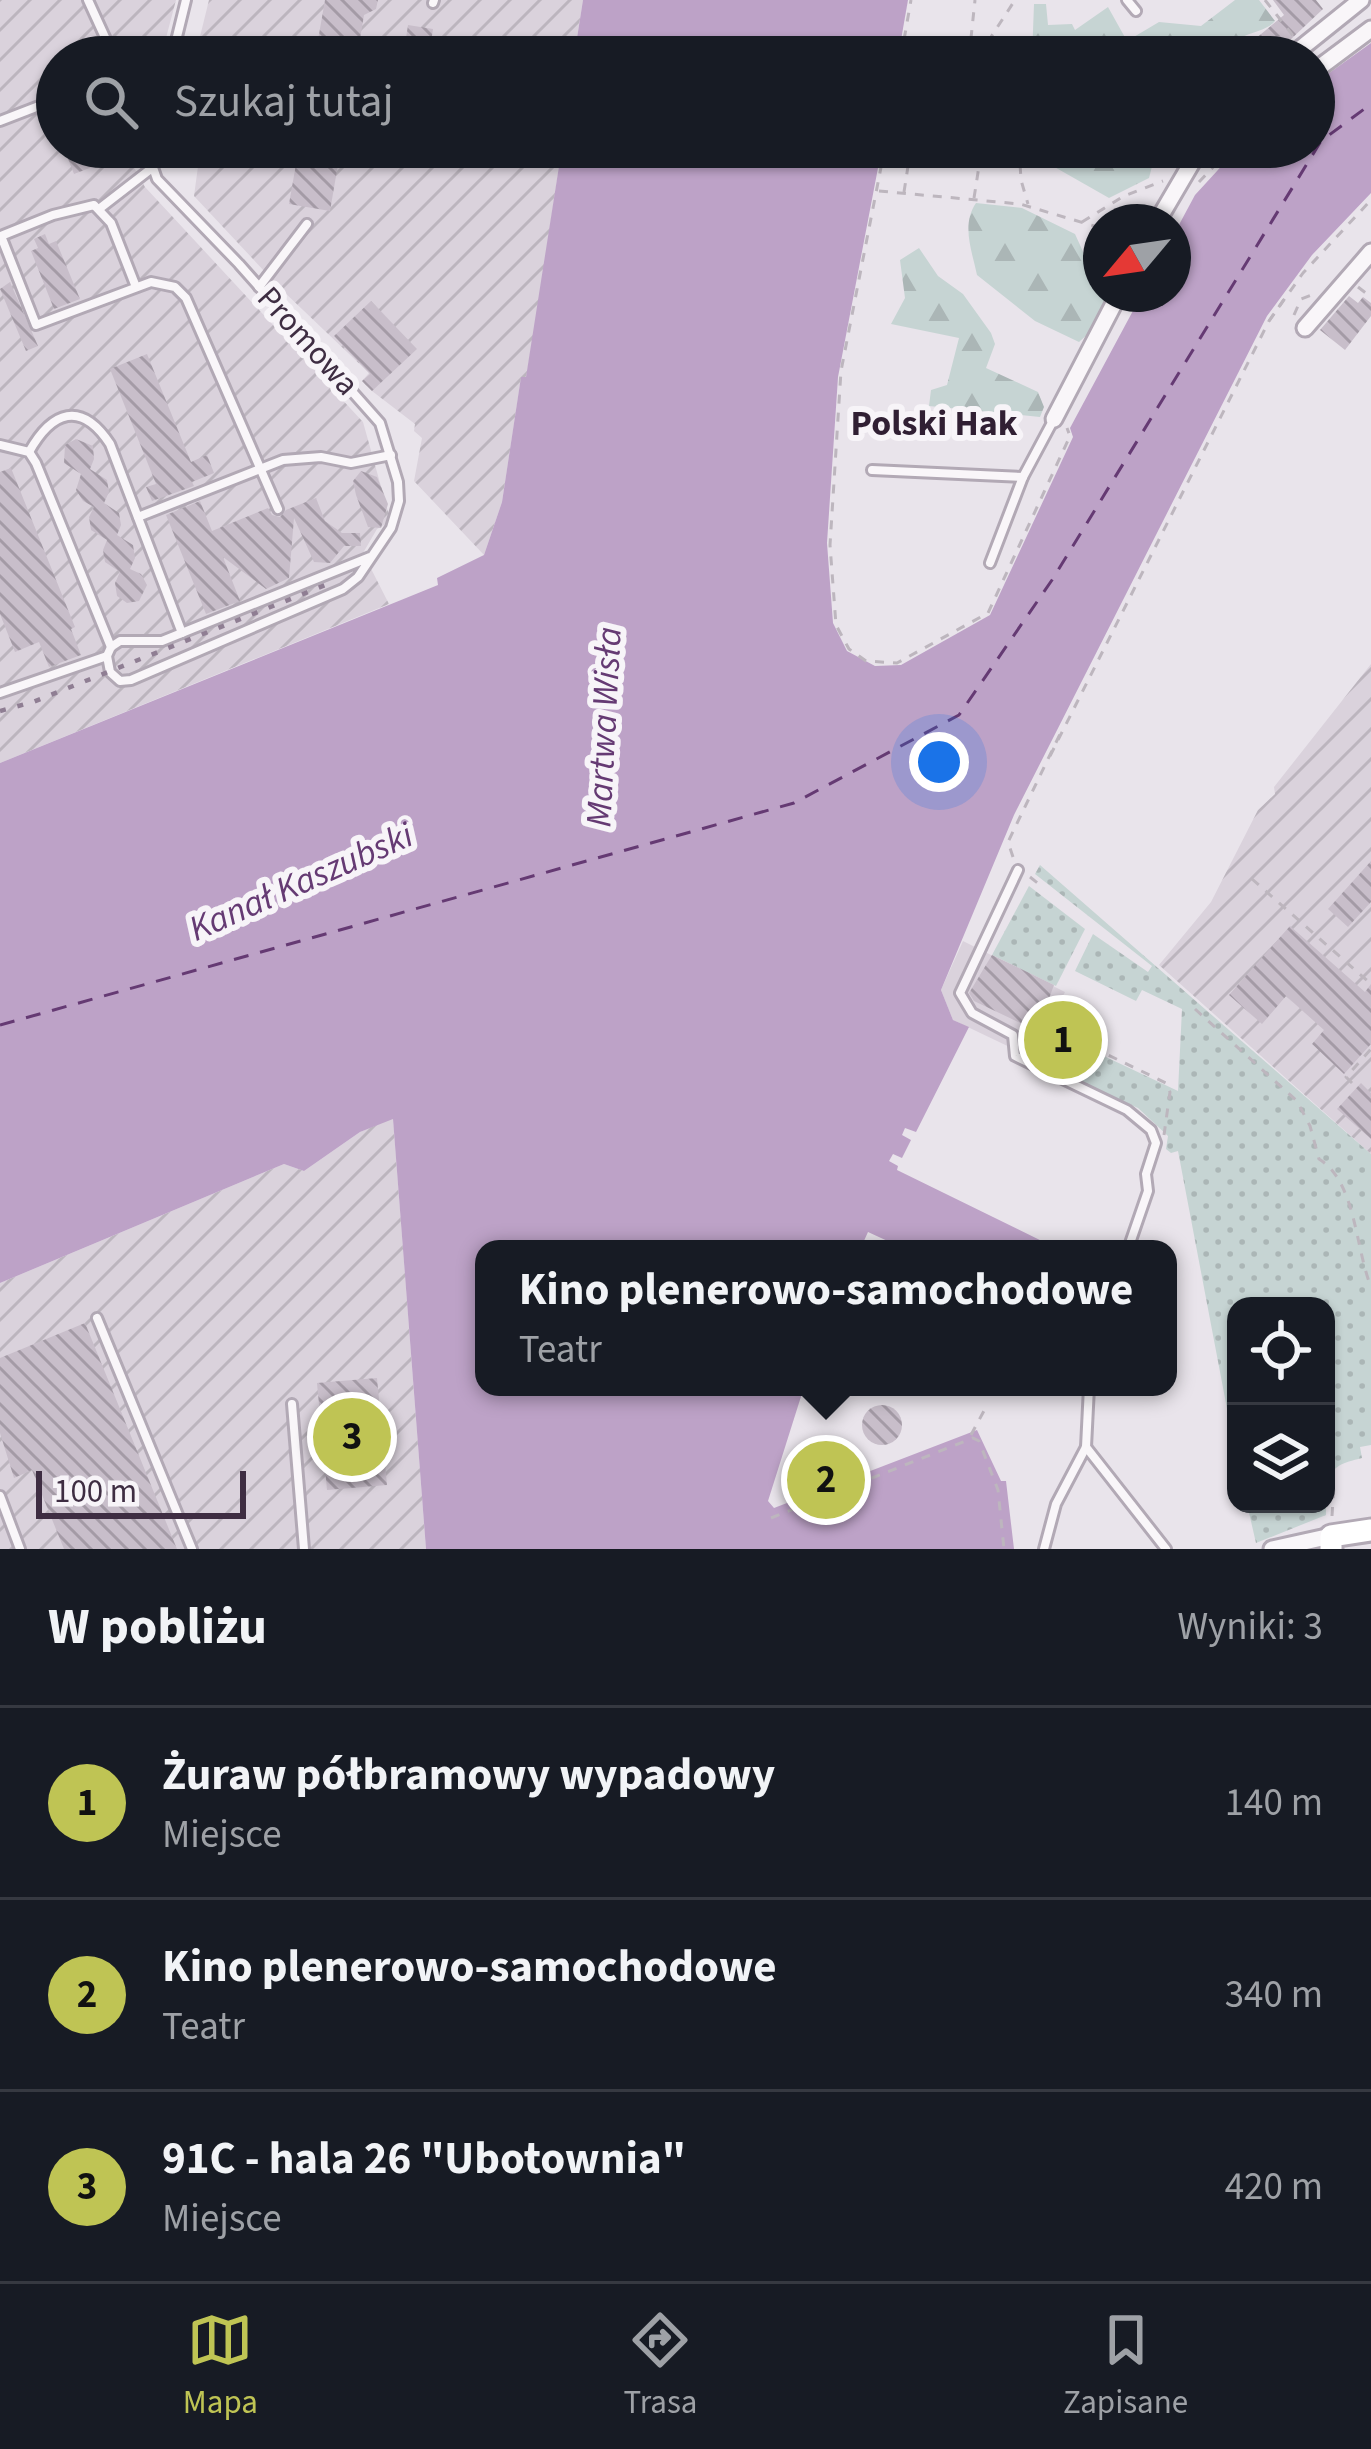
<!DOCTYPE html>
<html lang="pl">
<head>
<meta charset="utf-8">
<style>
  :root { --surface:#171b24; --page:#242831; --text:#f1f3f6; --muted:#9ea1a6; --line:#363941; --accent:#bfc454 }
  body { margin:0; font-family:"Source Sans 3",sans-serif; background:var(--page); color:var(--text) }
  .controls { position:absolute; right:36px; bottom:36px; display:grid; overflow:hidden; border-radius:24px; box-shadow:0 3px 9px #0004 }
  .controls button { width:108px; height:108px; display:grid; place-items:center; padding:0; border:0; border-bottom:3px solid var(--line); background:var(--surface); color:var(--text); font:60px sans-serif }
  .compass { position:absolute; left:1083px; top:204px; width:108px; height:108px; border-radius:50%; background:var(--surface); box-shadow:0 3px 9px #0004; rotate:241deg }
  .scale { position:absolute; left:36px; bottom:30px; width:210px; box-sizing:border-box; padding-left:12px; border:6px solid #3e2d42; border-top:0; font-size:33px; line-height:42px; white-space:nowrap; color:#3e2d42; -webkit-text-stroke:9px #f7f4f8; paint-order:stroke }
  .you { position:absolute; left:939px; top:762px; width:42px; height:42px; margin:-30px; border:9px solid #fff; border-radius:50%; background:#1a73e8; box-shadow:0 0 0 18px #1a73e833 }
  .badge { display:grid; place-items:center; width:78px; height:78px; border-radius:50%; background:var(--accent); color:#111; font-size:39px; font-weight:700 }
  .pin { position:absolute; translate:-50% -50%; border:6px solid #fff; box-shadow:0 3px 12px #0006 }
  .popup { position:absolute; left:475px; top:1240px; width:702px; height:156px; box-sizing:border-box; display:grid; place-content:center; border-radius:24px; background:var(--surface); filter:drop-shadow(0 3px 9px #0005); font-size:39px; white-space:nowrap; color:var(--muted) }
  .popup b { font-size:45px; color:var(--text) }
  .popup::after { content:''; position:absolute; left:50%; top:100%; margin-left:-24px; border:24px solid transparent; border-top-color:var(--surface) }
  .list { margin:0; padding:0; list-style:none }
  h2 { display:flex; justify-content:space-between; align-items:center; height:156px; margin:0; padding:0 48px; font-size:51px }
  h2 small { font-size:39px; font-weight:400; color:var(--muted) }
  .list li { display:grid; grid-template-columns:78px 1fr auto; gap:36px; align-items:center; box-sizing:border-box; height:192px; padding:0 48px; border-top:3px solid var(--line) }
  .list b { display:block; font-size:45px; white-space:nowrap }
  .list p { margin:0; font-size:39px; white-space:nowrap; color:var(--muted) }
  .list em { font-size:39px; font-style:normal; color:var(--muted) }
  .icon { flex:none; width:66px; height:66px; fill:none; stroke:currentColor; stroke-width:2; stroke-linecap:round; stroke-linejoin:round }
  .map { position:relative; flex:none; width:1371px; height:1549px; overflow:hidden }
  .search { position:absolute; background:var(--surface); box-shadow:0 3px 9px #0004; left:36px; right:36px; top:36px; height:132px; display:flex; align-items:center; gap:30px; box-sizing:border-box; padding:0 42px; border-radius:66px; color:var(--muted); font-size:45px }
  .sheet { height:732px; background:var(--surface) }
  nav { display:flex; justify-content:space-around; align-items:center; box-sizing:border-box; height:168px; border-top:3px solid var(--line); background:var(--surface); font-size:33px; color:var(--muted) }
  nav a { display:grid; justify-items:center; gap:6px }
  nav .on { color:var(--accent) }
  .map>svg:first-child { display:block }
</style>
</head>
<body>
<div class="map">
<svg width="1371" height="1549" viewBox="0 0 1371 1549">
  <defs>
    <pattern id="industrial-furrows" width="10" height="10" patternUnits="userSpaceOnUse" patternTransform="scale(3)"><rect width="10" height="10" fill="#dad2dc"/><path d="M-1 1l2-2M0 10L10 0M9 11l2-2" fill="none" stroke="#bcb5be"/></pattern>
    <pattern id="grass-dots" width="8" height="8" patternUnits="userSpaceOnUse" patternTransform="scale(3)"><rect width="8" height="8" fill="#c6d4d3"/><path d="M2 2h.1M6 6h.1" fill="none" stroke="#abb6b6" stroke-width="1.8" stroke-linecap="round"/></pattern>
    <pattern id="forest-firs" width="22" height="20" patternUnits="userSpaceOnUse" patternTransform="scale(3)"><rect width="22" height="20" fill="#c6d4d3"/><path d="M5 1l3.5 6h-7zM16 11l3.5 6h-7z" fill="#abb6b6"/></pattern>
    <pattern id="building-back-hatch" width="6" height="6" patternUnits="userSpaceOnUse" patternTransform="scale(3)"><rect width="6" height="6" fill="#c8beca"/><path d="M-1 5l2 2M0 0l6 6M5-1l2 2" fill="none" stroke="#a49ba6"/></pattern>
  </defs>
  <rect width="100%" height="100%" fill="#e9e4eb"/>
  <polygon fill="#dad2dc" points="963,941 1065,992 1038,1044 1026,1046 1022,1053 953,1020 941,990"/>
  <g fill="url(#industrial-furrows)">
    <polygon points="0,0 176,0 161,57 57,57 57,147 131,147 128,157 145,187 363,422 389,515 388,523 377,529 363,553 389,604 0,763"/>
    <polygon points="209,0 583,0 574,57 195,57"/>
    <polygon points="184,147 562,147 537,313 526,378 521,378 502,502 484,555 414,481 422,438 414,431 415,424 372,391 362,381 369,373 281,289 194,196 199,159"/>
    <polygon points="1371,664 1371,1154 1159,965 1211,902 1258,810 1275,794 1274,787"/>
    <polygon points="393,1118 426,1549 0,1549 0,1283 284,1164 304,1171 360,1132"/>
  </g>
  <g fill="url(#grass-dots)">
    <path d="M 1040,865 L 1371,1154 L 1371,1445 L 1360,1447 L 1362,1458 C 1342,1463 1333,1465 1326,1484 L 1326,1306 L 1236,1306 L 1236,1456 L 1178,1151 L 1171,1153 L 1166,1149 L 1168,1136 L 1138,1108 L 1037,1063 L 1024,1052 L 1026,1046 L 1038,1044 L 1065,1057 L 1089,1049 L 1178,1091 L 1182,1009 L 1142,990 L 1136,1001 L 1075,971 L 1093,934 L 1148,972 L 1152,966 L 1035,874 Z"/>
    <polygon points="1029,886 1085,929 1056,986 992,955"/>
    <polygon points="1247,1504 1326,1504 1326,1515 1256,1543"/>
  </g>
  <g fill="url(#forest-firs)">
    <path d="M 1235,0 L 1259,0 L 1275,21 C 1264,34 1244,30 1227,48 L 1213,40 L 1199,51 L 1198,57 L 1032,57 L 1034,4 L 1046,4 L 1048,25 L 1072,24 L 1075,30 L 1108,7 L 1127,41 L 1159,22 L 1201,26 Z"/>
    <polygon points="1037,147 1157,147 1149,178 1109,198 1044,161"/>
    <path d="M 976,203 L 1022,208 L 1075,234 L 1105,300 L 1089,333 L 1079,342 L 1035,321 L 977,275 C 972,251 961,225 976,203 Z"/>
    <polygon points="919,248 938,276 963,294 991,333 995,344 986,368 1038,392 1044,407 1040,417 929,406 931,390 947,385 959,338 891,324 905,298 900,260"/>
  </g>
  <g fill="#bda2c7">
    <polygon points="583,0 908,0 898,57 574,57"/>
    <polygon points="1371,43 1371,193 1312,255 1267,316 1014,815 941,990 953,1020 969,1027 916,1132 905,1128 902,1135 911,1140 902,1158 893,1154 889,1161 898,1166 897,1170 1052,1246 1051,1249 905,1249 868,1232 863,1243 874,1249 484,1249 484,1387 804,1387 768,1501 774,1508 977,1430 1001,1481 1006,1481 1014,1549 426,1549 393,1119 360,1132 304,1171 284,1164 0,1283 0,763 438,585 437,578 484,555 502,502 521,377 526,377 562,147 882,147 838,377 827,543 833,623 847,651 875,666 901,665 990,615 1073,437 1070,428 1142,294 1173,294 1173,236 1195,195 1239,147 1314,147 1314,84"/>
  </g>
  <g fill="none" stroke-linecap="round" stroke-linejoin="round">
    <polyline stroke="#653a73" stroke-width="3" stroke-dasharray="15 12" stroke-linecap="butt" points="0,1025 794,803 959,715 1052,580 1321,141 1371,104"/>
  </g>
  <g fill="url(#building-back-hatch)">
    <polygon points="325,0 378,0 376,9 364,15 357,57 315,57"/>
    <polygon points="1273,0 1316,0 1323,9 1272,57 1229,57 1238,37 1249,44 1284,15"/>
    <polygon points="408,25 433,29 429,57 403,57"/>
    <polygon points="85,147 142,147 142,148 74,174 66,154"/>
    <polygon points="299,147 341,147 330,211 289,204"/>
    <polygon points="45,234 49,244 56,241 80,299 54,309 31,251 38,248 34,239"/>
    <polygon points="10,282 38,346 26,351 0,289"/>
    <polygon points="1349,296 1358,303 1363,297 1371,303 1371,316 1345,350 1320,330"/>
    <polygon points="371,301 417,349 372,391 362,381 370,374 334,336"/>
    <polygon points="147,354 191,462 207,455 214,473 192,482 194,486 152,501 146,487 156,484 110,369"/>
    <polygon points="76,439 93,446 94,459 90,469 107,480 109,492 104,503 119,513 121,525 117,535 133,545 135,558 130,569 141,574 147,585 139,601 127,603 117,596 115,583 120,572 105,562 103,550 107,540 91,530 89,517 94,507 83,501 76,490 81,474 64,463 65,445"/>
    <polygon points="11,468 75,627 71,629 81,655 49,667 39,642 15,652 0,614 0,472"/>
    <polygon points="361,471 377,477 388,504 381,528 368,527 356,495 353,481"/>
    <polygon points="316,498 325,521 342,533 360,533 361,546 344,546 330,563 314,562 294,518 289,578 266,589 223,557 240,601 206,614 166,515 200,501 212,531 268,508 272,515 280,517 286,510"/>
    <polygon points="1371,861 1371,902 1348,927 1328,909"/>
    <polygon points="1290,926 1365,992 1371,984 1371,1044 1344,1074 1312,1044 1324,1030 1286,996 1262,1024 1229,995"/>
    <polygon points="992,955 1054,985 1043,1015 1041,1013 1033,1029 974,1001 969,993"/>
    <polygon points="1361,1083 1371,1093 1371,1139 1337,1109"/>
    <polygon points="85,1323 177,1549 64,1549 32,1470 14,1478 0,1433 0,1358"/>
    <polygon points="377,1378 387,1485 327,1490 317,1383"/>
    <circle cx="882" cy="1425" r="20"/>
  </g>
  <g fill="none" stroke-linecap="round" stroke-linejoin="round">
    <g stroke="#b2a9b5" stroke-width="14">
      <g id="lane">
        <polyline points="88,0 114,57"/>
        <polyline points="1127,0 1136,11"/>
        <polyline points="433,3 434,0"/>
        <polyline points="172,57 186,0"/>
        <polyline points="0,121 57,99"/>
        <polyline points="150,147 150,159 157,179 239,264 380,423 398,482 399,501 391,528 358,577 343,589 131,680 120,681 110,672 107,656 111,647 120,641 162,641 370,557"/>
        <polyline points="99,209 152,168"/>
        <polyline points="136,287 111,223 94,205 53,215 1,236 36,325 151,282 175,287 186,298 278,509"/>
        <polyline points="259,287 307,224"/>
        <polyline points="0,445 29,452 36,463 111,647"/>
        <path d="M 29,452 C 52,411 81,400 110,444 L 182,633"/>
        <polyline points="872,470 1023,477"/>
        <polyline points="138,517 283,460 321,457 351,463 391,455"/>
        <polyline points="990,563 1023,477 1054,419"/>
        <polyline points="0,693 107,656"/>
        <polyline points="1018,870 960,993 972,1013 1013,1035 1015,1056 1127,1110 1151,1130 1156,1143 1146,1174 1148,1191 1128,1249"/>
        <polyline points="97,1318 192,1549"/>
        <polyline points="292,1404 304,1549"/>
        <polyline points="1086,1447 1166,1549"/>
        <polyline points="0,1496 20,1549"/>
        <polyline points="1044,1549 1056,1504 1086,1447 1089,1387"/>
      </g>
    </g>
    <g stroke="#b2a9b5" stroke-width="21">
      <g id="street">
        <polyline points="1290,57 1361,0"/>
        <polyline points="1320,67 1371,29"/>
        <polyline points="1157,222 1201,147"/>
        <polyline points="1305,328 1371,252"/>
        <polyline points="1054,419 1119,294"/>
        <polyline points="1272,1549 1331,1536"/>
      </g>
    </g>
    <g stroke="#b2a9b5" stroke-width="27">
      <polyline id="secondary" points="1331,1549 1331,1536 1371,1530"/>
    </g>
    <g stroke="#bdb6be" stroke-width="3" stroke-dasharray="9 9" stroke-linecap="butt">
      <polyline points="1265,0 1294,37"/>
      <polyline points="901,57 911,0"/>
      <polyline points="969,57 975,0"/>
      <polyline points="978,57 1015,0"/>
      <polyline points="885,147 841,371 830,545 836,625 849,649 866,661 897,663 988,613 1070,436 1067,428"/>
      <polyline points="1019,147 1021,180 1028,204"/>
      <polyline points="1199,182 1232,147"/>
      <polyline points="879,191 1020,204 1101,228"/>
      <polyline points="904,192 911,147"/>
      <polyline points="974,198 982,147"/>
      <polyline points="1082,222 1124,196 1163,181"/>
      <polyline points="1358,287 1371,297"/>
      <polyline points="1294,315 1301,299 1314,294"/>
      <polyline points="1269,321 1303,273 1371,200"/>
      <polyline points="1050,756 1269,321 1287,295"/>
      <polyline points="1013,857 1008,842 1062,730"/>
      <polyline points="1030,877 1044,888"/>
      <polyline points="1252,879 1371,984"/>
      <path d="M 1195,1009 L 1297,1101 L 1310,1126 L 1319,1159 C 1356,1182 1355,1247 1371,1287"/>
      <polyline points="1044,1024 1166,1083 1170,1092 1164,1135"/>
      <polyline points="1352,1083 1346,1077 1371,1049"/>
      <polyline points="971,1435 986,1407"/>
      <polyline points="1332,1516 1334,1484"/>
      <polyline points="771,1518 973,1438 979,1441 998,1490 1004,1549"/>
    </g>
    <use href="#lane" stroke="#f9f6f9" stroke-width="8"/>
    <use href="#street" stroke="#f9f6f9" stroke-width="15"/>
    <use href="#secondary" stroke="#fff" stroke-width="21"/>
    <polyline stroke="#8f7e93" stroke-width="4.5" stroke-dasharray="6 12" stroke-linecap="butt" points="0,711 33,702 328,584"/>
  </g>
  <g text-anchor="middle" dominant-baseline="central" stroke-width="12" stroke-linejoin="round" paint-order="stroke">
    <g font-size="33" fill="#3e2d42" stroke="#f7f4f8">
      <text transform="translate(308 341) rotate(48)">Promowa</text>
    </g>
    <g font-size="36" font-weight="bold" fill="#301f33" stroke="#f7f4f8">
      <text x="934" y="423">Polski Hak</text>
    </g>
    <g font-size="36" font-style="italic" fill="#653a73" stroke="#f7f4f8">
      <text transform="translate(604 727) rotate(-87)">Martwa Wisła</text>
      <text transform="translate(301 882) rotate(-24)">Kanał Kaszubski</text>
    </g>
  </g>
</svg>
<div class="controls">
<button><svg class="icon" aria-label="locate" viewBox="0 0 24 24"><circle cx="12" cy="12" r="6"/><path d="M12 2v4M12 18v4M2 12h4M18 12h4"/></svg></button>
<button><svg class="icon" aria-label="layers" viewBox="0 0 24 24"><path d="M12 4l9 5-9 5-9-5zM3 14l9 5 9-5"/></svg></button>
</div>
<svg class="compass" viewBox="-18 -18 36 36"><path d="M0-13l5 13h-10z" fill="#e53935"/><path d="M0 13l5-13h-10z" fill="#9ea1a6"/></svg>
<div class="scale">100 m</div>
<div class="you"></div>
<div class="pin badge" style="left:1063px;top:1040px">1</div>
<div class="pin badge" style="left:826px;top:1480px">2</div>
<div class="popup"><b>Kino plenerowo-samochodowe</b>Teatr</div>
<div class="pin badge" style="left:352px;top:1437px">3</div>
<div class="search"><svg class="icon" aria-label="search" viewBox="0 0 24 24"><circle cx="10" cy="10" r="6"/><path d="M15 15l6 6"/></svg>Szukaj tutaj</div>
</div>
<section class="sheet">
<h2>W pobliżu<small>Wyniki: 3</small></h2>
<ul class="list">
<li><span class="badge">1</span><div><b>Żuraw półbramowy wypadowy</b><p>Miejsce</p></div><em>140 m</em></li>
<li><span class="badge">2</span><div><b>Kino plenerowo-samochodowe</b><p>Teatr</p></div><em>340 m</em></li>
<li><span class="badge">3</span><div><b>91C - hala 26 &quot;Ubotownia&quot;</b><p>Miejsce</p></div><em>420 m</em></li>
</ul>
</section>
<nav>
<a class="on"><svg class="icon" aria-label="map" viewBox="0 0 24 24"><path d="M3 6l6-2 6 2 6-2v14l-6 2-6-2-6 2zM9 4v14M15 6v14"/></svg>Mapa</a>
<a><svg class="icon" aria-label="directions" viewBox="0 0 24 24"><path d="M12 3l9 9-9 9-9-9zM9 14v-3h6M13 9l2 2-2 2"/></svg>Trasa</a>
<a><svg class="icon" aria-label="saved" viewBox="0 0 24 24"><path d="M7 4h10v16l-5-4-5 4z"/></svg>Zapisane</a>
</nav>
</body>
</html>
